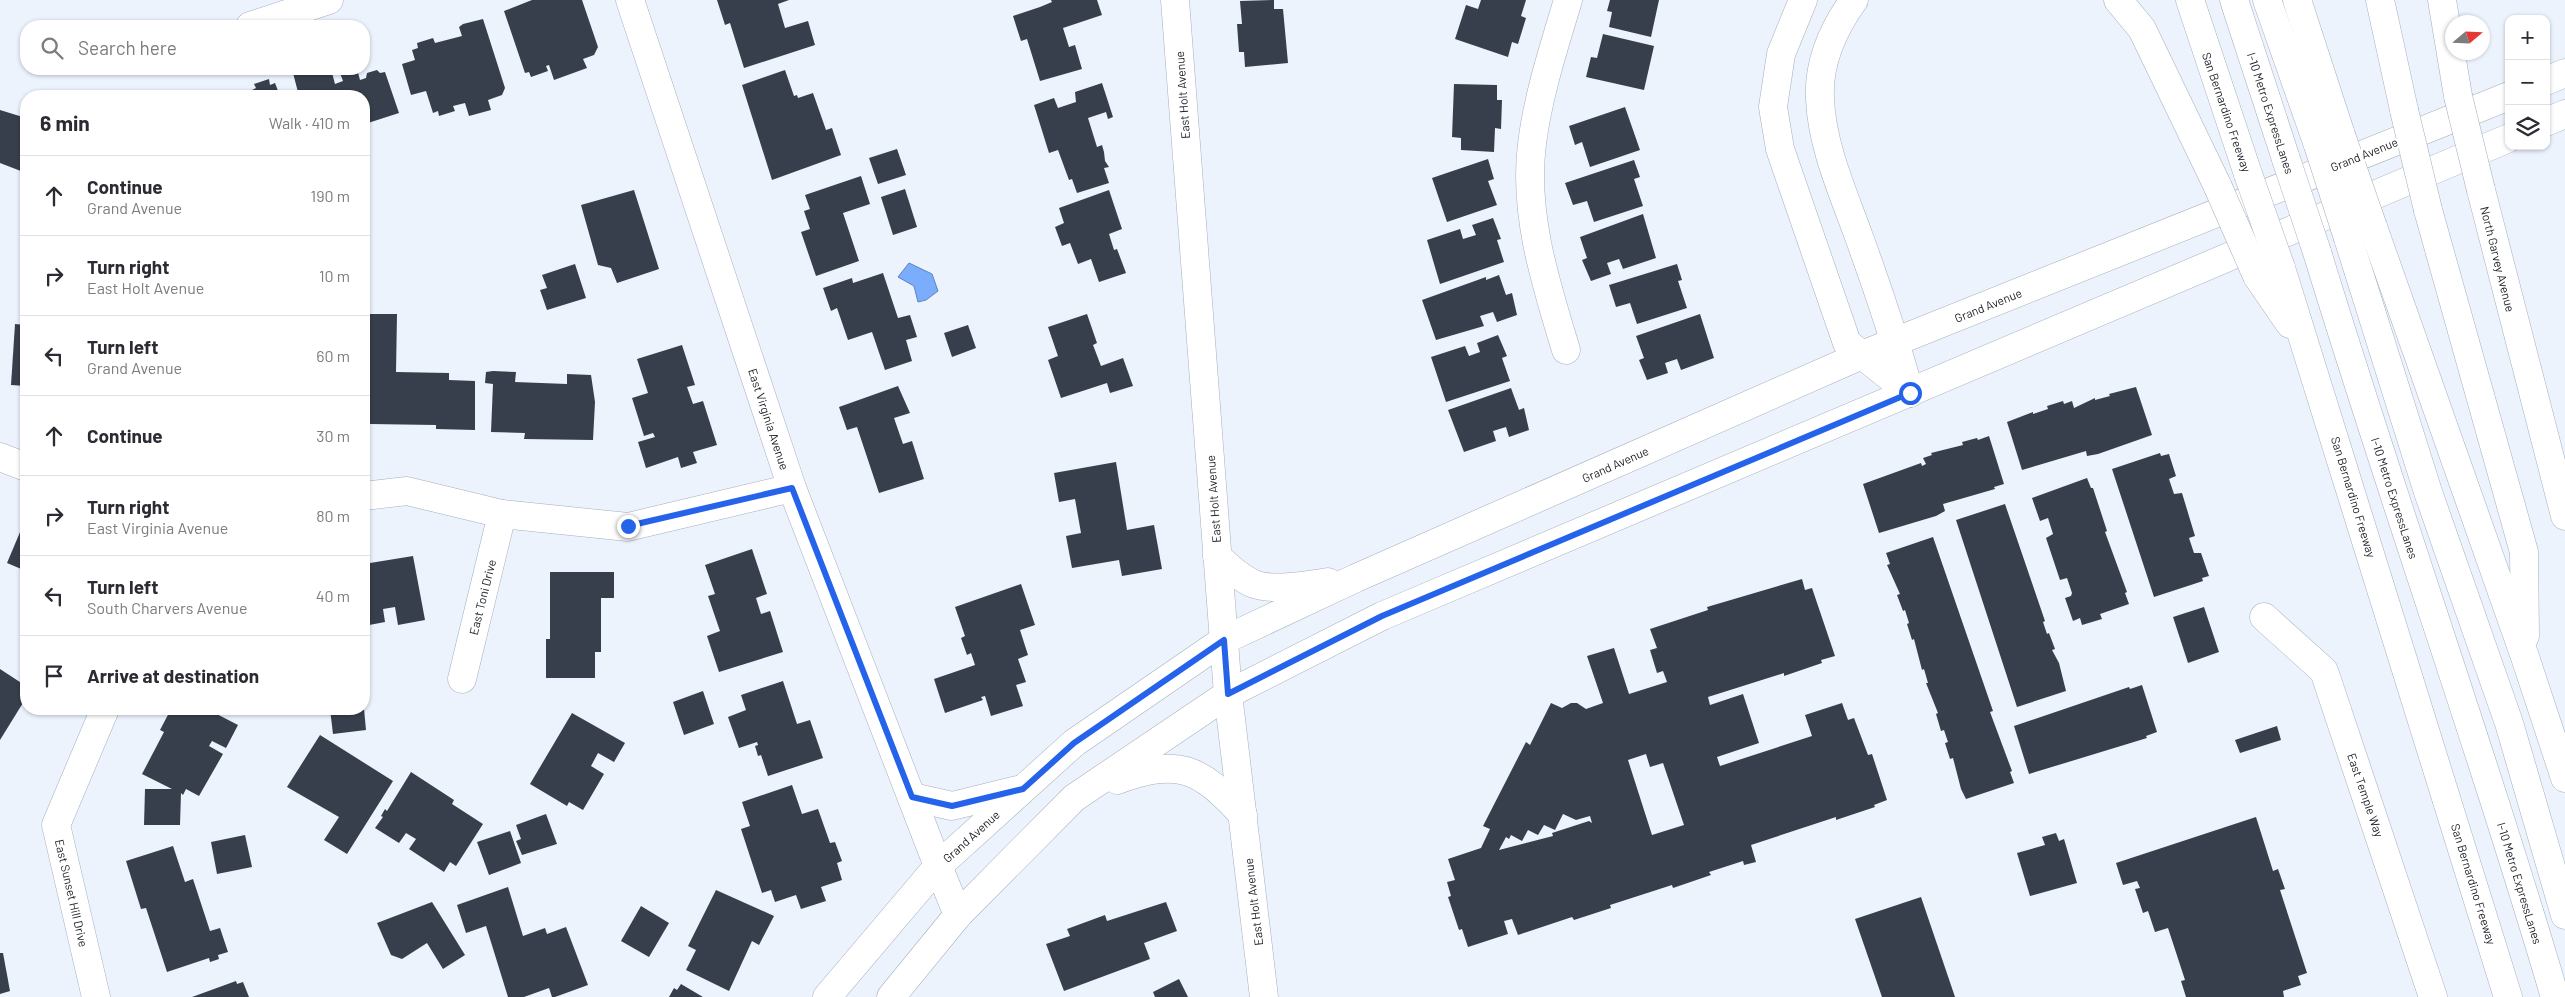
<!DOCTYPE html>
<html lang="en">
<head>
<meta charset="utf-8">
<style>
  :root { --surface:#fff; --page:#f7f7f7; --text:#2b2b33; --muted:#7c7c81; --line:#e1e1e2 }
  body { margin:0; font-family:Barlow,sans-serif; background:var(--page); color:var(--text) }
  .controls { position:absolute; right:15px; top:15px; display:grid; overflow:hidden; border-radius:10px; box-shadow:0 1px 4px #0004 }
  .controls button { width:45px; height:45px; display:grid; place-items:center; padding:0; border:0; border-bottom:1px solid var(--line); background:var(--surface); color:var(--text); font:25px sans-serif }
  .compass { position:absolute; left:2445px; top:15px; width:45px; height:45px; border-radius:50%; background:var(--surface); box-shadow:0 1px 4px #0004; rotate:71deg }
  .stop { position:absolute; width:15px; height:15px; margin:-11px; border:4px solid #2563eb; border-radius:50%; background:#fff }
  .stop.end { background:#2563eb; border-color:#fff; box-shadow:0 1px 5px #0008 }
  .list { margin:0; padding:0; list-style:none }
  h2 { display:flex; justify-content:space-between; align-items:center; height:65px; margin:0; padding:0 20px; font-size:21px }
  h2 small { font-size:16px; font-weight:400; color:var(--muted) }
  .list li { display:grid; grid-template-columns:32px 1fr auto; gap:15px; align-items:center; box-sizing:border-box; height:80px; padding:0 20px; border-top:1px solid var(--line) }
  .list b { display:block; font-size:19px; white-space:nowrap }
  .list p { margin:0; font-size:16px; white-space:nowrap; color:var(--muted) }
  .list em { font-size:16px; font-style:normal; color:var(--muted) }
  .icon { flex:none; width:28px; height:28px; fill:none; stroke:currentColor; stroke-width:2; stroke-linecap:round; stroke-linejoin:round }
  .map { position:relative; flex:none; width:2565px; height:997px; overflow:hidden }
  .search { position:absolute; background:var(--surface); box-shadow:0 1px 4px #0004; left:20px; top:20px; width:350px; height:55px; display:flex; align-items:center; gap:12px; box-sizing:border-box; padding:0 18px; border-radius:20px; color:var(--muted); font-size:19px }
  .panel { position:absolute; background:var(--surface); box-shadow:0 1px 4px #0004; left:20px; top:90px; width:350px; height:625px; border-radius:20px }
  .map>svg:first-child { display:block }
</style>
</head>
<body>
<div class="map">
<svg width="2565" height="997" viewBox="0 0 2565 997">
  <rect width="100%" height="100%" fill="#ecf3fd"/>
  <polygon fill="#7badfd" stroke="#5e82bc" points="909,263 932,274 938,291 926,300 918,302 914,286 898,277"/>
  <g fill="#373f4c" fill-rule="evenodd">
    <polygon points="532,0 582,0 598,47 594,55 583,59 587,68 554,80 549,65 546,66 548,71 531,77 529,72 525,73 504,11"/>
    <polygon points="717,0 789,0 778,4 785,28 808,21 815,45 744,68 730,23 725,25"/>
    <polygon points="1051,0 1097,0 1102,15 1063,28 1069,47 1075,45 1082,69 1040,81 1027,39 1021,41 1013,16 1040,7 1052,2"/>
    <polygon points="1274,0 1274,9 1283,9 1288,63 1245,67 1244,52 1239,52 1237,24 1242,24 1240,1"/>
    <polygon points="1481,0 1526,0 1521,16 1526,18 1518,44 1512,42 1508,57 1455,39 1466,5 1478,9"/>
    <polygon points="1610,0 1659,0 1651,37 1609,27 1612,12 1607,11"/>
    <polygon points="483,19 505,88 502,95 488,100 491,110 469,116 465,103 453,106 455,111 439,116 438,111 433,113 426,91 411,95 402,64 415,60 412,50 418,48 417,43 433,38 435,43 462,36 459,27 463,24"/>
    <polygon points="1603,34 1654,46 1644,90 1586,77 1591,57 1597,58"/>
    <polygon points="307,69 309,75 331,69 335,84 343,81 340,73 353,69 357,69 360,80 366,78 367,73 377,70 380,73 385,72 399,113 368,123 370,129 364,132 364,96 299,96 293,73"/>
    <polygon points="785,70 794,96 797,95 798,98 813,93 826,130 832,128 841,155 772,180 742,85"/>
    <polygon points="269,79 270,85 275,83 280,96 254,96 252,90 256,88 254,84"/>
    <polygon points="1102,83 1113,117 1108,119 1106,112 1088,118 1097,147 1102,145 1104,152 1105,161 1109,167 1104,168 1109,183 1077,193 1072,179 1069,180 1058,150 1049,153 1034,105 1054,98 1058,108 1076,102 1075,92"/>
    <polygon points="1454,84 1497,85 1497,100 1502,100 1501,129 1495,128 1494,152 1461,150 1461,138 1452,137"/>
    <polygon points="1625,107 1640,150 1590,167 1582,142 1575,145 1569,126"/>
    <polygon points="0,110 26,118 26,173 0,163"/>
    <polygon points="897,149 906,175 878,184 869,158"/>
    <polygon points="1488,159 1494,179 1488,181 1497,205 1447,222 1432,178"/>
    <polygon points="1634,160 1640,177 1634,179 1643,206 1594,222 1587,201 1573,205 1565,183"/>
    <polygon points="861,176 870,204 843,213 859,261 816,276 801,232 810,229 804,211 810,209 805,195"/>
    <polygon points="905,189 917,227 893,235 881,197"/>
    <polygon points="634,190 659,269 617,283 611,268 598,265 581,205"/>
    <polygon points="1109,190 1122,229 1109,234 1114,250 1117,249 1126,273 1099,282 1091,259 1078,264 1070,243 1062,246 1055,227 1064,223 1059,208"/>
    <polygon points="1643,214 1656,258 1623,269 1619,259 1607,263 1611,274 1591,281 1582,260 1587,258 1580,237"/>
    <polygon points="1493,218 1501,239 1497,240 1504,262 1440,284 1427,240 1460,229 1463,239 1476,235 1472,225"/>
    <polygon points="575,264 586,298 547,310 540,290 547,288 542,275"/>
    <polygon points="1677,264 1682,280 1678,281 1687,308 1637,324 1630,303 1616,307 1609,285"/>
    <polygon points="883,273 898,318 910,315 917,337 906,340 912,361 885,370 872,332 848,340 837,308 831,311 823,288 852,278 853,283"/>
    <polygon points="1499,275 1506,295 1512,293 1517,315 1497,322 1493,312 1480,316 1484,326 1436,340 1422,300 1486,277 1486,280"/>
    <polygon points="370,314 397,314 396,372 449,373 449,380 475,381 475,430 436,429 436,425 370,424"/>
    <polygon points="1087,314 1097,343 1093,345 1101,366 1123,358 1133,386 1110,393 1107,383 1061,398 1048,360 1058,356 1048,327"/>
    <polygon points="1700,314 1714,358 1681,370 1677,359 1665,363 1668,373 1647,380 1639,360 1644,358 1636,336"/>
    <polygon points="15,324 26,325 26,386 11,385"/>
    <polygon points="968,325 976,348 952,357 944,333"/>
    <polygon points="1498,335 1507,356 1502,358 1510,381 1446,402 1431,357 1465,346 1469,356 1480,352 1477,343"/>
    <polygon points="682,345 695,385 687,387 693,404 703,401 717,445 693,452 697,463 681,468 678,457 646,468 638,442 655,437 653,433 644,436 632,398 648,393 637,359"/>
    <polygon points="493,371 516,372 515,382 567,384 567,374 591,375 595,402 593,440 524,439 525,433 491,432 493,384 485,383 486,372"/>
    <polygon points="898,386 910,413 894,418 903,444 912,441 924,479 879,493 857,427 847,430 839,407"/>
    <polygon points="2136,387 2152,435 2098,454 2087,456 2086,451 2022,470 2007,422 2033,412 2033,414 2048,409 2047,406 2063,401 2064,404 2072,401 2074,408 2095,398 2095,400 2110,396 2109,394"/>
    <polygon points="1511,388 1519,410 1524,408 1529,430 1509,437 1506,427 1493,431 1496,441 1464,452 1448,410"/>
    <polygon points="1989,436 2004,484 1994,487 1995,489 1943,504 1945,511 1936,516 1879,533 1863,484 1921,463 1922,466 1926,464 1923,458 1932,455 1931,453 1963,445 1962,442 1977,438 1978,440"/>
    <polygon points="2160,453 2161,456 2169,454 2176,476 2169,479 2174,494 2182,493 2195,536 2189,538 2194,553 2201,553 2209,576 2202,578 2203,581 2154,597 2112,469"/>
    <polygon points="1116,462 1127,530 1154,525 1162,569 1122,576 1119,560 1072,568 1066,536 1081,533 1075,499 1059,502 1054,473"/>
    <polygon points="2087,478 2091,488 2093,488 2107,531 2105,532 2127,592 2125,593 2129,604 2100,614 2102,619 2082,625 2080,618 2073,621 2065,598 2071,596 2072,593 2067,578 2060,580 2046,538 2053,534 2048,518 2040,521 2032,498"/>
    <polygon points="2005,504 2045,621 2043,622 2047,634 2049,633 2055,649 2052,650 2059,663 2066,691 2017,707 1956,520"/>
    <polygon points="23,525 26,526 26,571 7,563"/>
    <polygon points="1933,537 1993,711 1990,712 2012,771 2010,772 2014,783 1966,799 1961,789 1953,758 1950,759 1945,743 1948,742 1944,730 1941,731 1936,714 1938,713 1926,683 1928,683 1924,669 1922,670 1914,639 1912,640 1907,624 1909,623 1905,610 1903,611 1897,595 1900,594 1887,565 1890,564 1886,553"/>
    <polygon points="752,549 767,594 756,598 761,614 770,611 783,652 719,672 707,636 720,631 708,596 715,594 705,565"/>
    <polygon points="413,556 425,620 398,625 395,607 383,609 385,622 364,626 364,564"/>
    <polygon points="550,572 614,572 614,598 601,598 601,652 595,652 595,678 546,678 546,639 550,639"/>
    <path d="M 1802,579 L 1805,590 L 1812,588 L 1835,656 L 1821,660 L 1822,663 L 1784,676 L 1784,673 L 1708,697 L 1710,705 L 1743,694 L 1759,743 L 1717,757 L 1720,766 L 1812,736 L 1805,715 L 1842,703 L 1848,720 L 1854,718 L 1868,755 L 1872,754 L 1887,800 L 1874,805 L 1875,807 L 1836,820 L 1836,817 L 1751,845 L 1756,862 L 1744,865 L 1743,861 L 1709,872 L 1711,875 L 1673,888 L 1672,885 L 1610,905 L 1611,908 L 1574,920 L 1572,917 L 1518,935 L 1512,919 L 1504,921 L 1508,934 L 1468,947 L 1462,929 L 1459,930 L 1448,897 L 1451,896 L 1447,882 L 1455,880 L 1448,859 L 1481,848 L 1490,829 L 1483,826 L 1526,742 L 1530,745 L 1551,703 L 1562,708 L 1571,703 L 1577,703 L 1586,709 L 1603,703 L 1587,656 L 1614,648 L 1629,694 L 1667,682 L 1663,671 L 1657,673 L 1650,650 L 1657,648 L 1650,629 L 1708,610 L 1707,607 ZM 1646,754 L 1650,767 L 1663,763 L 1684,825 L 1652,835 L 1628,760 ZM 1563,814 L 1576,820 L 1590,816 L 1592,823 L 1589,821 L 1552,833 L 1553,836 L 1499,850 L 1506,837 L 1509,839 L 1511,835 L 1522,841 L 1528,830 L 1538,835 L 1544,825 L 1555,830 Z"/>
    <polygon points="1021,584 1035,625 1020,630 1028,655 1018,659 1026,682 1016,685 1023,706 991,716 985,696 981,697 983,700 945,713 934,679 975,665 971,653 967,655 961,638 965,636 955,607"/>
    <polygon points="2204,607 2219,652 2188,663 2173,617"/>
    <polygon points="0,669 26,686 26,698 0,740"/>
    <polygon points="783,681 797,724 810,720 823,758 768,776 761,755 758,756 755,746 758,745 757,742 739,748 728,717 746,710 741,695"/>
    <polygon points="2142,685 2157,732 2146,736 2147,738 2029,774 2014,726 2129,687 2130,689"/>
    <polygon points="703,691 714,724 684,735 673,702"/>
    <polygon points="171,709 207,709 238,725 226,748 212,741 209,746 223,754 199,796 186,789 183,795 181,793 180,825 144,825 145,789 172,789 142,774 164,732 160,730"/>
    <polygon points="330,709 364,709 366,730 333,734"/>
    <polygon points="572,713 625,743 614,762 598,753 591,766 604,774 583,810 569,802 567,806 530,784"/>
    <polygon points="2277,726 2281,740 2240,753 2235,740"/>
    <polygon points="320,735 393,781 347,854 324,840 339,817 287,787"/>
    <polygon points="411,772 454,800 452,804 483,824 456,866 450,862 444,872 409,849 416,839 406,833 399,843 375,828 383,817 381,816 385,809 387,811"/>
    <polygon points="792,785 802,814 818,809 830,843 835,842 842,861 837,863 842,880 821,887 826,901 801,909 796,895 775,902 771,890 762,893 741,829 750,826 742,802"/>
    <polygon points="546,814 557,844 522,855 516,841 521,839 516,825"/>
    <polygon points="2256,817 2273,871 2278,869 2285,889 2280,890 2307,973 2298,976 2301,985 2283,991 2284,997 2186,997 2181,981 2185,980 2168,928 2155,932 2148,911 2143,913 2135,889 2140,888 2137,881 2123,885 2116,863"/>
    <polygon points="510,831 521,863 489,875 477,842"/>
    <polygon points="2056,833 2059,841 2064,839 2077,883 2030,896 2017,853 2045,845 2042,837"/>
    <polygon points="245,835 252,867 217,874 211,842"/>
    <polygon points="173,846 185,882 193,879 210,931 220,928 228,952 218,955 219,959 210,962 209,958 167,972 146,908 141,909 126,861"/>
    <polygon points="508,887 523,936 545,928 547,934 566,927 588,985 555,997 552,997 549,988 524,997 508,997 486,926 466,933 457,905"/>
    <polygon points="716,890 774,916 759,945 752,941 729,991 686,970 696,950 688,946"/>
    <polygon points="1921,897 1955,997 1882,997 1855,919"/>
    <polygon points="432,902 465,955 443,969 427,943 402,959 391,955 377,923"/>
    <polygon points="1166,902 1177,931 1144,943 1150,959 1064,991 1046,944 1070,936 1067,929 1105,915 1107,921"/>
    <polygon points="641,906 669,923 649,957 621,941"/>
    <polygon points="0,953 3,953 10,991 0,994"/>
    <polygon points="1179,979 1188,997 1155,997 1153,992"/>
    <polygon points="236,981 237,984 243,982 249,997 192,997"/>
    <polygon points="681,984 703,997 669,997 674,988 677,990"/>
  </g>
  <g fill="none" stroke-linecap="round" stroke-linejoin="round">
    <g stroke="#a5afbe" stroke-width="29">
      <g id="street">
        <polyline points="250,26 329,0"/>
        <path d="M 1566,350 C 1546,284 1523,214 1532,144 C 1538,95 1554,47 1568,0"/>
        <polyline points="0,457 26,467"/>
        <polyline points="364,496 407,491 502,514 628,527 792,488"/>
        <polyline points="462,679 502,514"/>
        <polyline points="938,866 958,915"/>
        <polyline points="96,997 56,825 105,709"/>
      </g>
    </g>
    <g stroke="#a5afbe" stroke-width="29">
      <g id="secondary">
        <polyline points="630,0 792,488 938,866"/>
        <polyline points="1175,0 1228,694 1264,997"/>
        <polyline points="2442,0 2458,96"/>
        <polyline points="2481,190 2565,516"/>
        <polyline points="2264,617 2324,671 2433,997"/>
      </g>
    </g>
    <g stroke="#a5afbe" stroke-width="29">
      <g id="primary">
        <polyline points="2546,81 2565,73"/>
        <polyline points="2546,122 2565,114"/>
        <path d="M 1217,556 C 1228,567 1240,578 1254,584 C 1271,591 1310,585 1328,582"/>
        <path d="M 1117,780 C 1179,758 1199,767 1243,815"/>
        <polyline points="912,797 952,806 1017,790"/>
        <polyline points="827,997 938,866 1074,743 1224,640 1356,578 1862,355 2509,96"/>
        <polyline points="891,997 958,915 1074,798 1228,694 1382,616 2509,138"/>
      </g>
    </g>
    <g stroke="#a5afbe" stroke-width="29">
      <g id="highway">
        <polyline points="1803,0 1781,54 1773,107 1780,149 1847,343 1910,393"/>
        <path d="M 1854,0 C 1833,29 1818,62 1820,99 C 1822,147 1843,192 1859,237 C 1878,289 1895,340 1910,393"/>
        <polyline points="2118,0 2142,29 2218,187"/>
        <polyline points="2190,0 2248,174"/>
        <polyline points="2234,0 2286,159"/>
        <polyline points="2267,0 2318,145"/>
        <polyline points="2297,0 2341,135"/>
        <polyline points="2380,0 2404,110"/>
        <polyline points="2428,210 2524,552 2525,636"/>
        <polyline points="2373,227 2525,657 2565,778"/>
        <polyline points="2348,238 2428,492 2509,723 2565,915"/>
        <path d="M 2317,252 C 2393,501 2481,747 2555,997"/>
        <polyline points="2281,268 2508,997"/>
        <polyline points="2257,276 2290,324"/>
      </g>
    </g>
    <use href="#street" stroke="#fff" stroke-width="28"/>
    <use href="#secondary" stroke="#fff" stroke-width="28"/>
    <use href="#primary" stroke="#fff" stroke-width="28"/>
    <use href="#highway" stroke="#fff" stroke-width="28"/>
    <g stroke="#a5afbe" stroke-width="29" stroke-linecap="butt">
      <polyline id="secondary-bridge" points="2458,96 2481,190"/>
    </g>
    <g stroke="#a5afbe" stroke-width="29" stroke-linecap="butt">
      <g id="highway-bridge">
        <polyline points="2404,110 2428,210"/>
        <polyline points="2341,135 2373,227"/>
        <polyline points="2318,145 2348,238"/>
        <polyline points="2286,159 2317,252"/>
        <polyline points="2248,174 2281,268"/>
        <polyline points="2218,187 2257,276"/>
      </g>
    </g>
    <use href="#secondary-bridge" stroke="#fff" stroke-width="28"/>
    <use href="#highway-bridge" stroke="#fff" stroke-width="28"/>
  </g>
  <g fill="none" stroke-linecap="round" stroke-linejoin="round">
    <polyline stroke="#2563eb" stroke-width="6" points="628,526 792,488 912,797 952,806 1023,789 1074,743 1224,640 1228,694 1382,616 1910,393"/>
  </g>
  <g text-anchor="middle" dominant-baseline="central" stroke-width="5" stroke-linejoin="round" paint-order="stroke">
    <g font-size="12" fill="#1c1f25" stroke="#fff">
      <text transform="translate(1182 95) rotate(-94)">East Holt Avenue</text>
      <text transform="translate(2227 112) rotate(71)">San Bernardino Freeway</text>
      <text transform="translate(2271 113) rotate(72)">I-10 Metro ExpressLanes</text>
      <text transform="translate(2364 154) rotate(-22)">Grand Avenue</text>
      <text transform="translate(2498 259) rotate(76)">North Garvey Avenue</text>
      <text transform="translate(1988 305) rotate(-22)">Grand Avenue</text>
      <text transform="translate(769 419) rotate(72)">East Virginia Avenue</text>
      <text transform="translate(1615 464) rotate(-24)">Grand Avenue</text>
      <text transform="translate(2354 497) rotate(73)">San Bernardino Freeway</text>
      <text transform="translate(2395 498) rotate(72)">I-10 Metro ExpressLanes</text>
      <text transform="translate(1213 499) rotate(-94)">East Holt Avenue</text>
      <text transform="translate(482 597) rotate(-76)">East Toni Drive</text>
      <text transform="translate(2366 795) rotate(71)">East Temple Way</text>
      <text transform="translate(971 836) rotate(-42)">Grand Avenue</text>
      <text transform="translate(2520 883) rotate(73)">I-10 Metro ExpressLanes</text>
      <text transform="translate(2474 884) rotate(73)">San Bernardino Freeway</text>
      <text transform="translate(72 893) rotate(77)">East Sunset Hill Drive</text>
      <text transform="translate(1253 902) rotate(-97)">East Holt Avenue</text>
    </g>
  </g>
</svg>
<div class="controls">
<button>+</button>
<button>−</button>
<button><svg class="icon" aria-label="layers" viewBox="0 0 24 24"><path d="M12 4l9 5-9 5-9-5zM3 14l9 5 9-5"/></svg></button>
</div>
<svg class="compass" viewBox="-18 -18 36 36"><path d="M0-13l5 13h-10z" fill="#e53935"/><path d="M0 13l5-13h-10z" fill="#7c7c81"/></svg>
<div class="stop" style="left:1910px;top:393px"></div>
<div class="stop end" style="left:628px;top:526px"></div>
<div class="search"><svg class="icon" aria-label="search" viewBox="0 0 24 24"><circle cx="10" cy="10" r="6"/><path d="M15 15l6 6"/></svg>Search here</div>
<section class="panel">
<h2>6 min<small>Walk · 410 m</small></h2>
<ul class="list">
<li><svg class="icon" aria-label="ahead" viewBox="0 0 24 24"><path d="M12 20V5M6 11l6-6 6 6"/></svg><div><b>Continue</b><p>Grand Avenue</p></div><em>190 m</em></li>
<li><svg class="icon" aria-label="right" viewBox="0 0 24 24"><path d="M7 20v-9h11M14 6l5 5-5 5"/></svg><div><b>Turn right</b><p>East Holt Avenue</p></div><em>10 m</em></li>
<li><svg class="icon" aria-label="left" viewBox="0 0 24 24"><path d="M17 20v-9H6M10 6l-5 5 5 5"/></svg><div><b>Turn left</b><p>Grand Avenue</p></div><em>60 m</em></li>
<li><svg class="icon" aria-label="ahead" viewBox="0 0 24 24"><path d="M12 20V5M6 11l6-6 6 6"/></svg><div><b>Continue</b></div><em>30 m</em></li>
<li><svg class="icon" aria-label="right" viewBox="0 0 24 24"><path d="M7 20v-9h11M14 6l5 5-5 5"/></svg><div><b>Turn right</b><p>East Virginia Avenue</p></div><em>80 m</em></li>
<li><svg class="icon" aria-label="left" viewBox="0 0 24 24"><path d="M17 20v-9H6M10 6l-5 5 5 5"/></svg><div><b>Turn left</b><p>South Charvers Avenue</p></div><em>40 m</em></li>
<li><svg class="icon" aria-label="arrive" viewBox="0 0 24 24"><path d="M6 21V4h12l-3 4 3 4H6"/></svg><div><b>Arrive at destination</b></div></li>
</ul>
</section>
</div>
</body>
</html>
